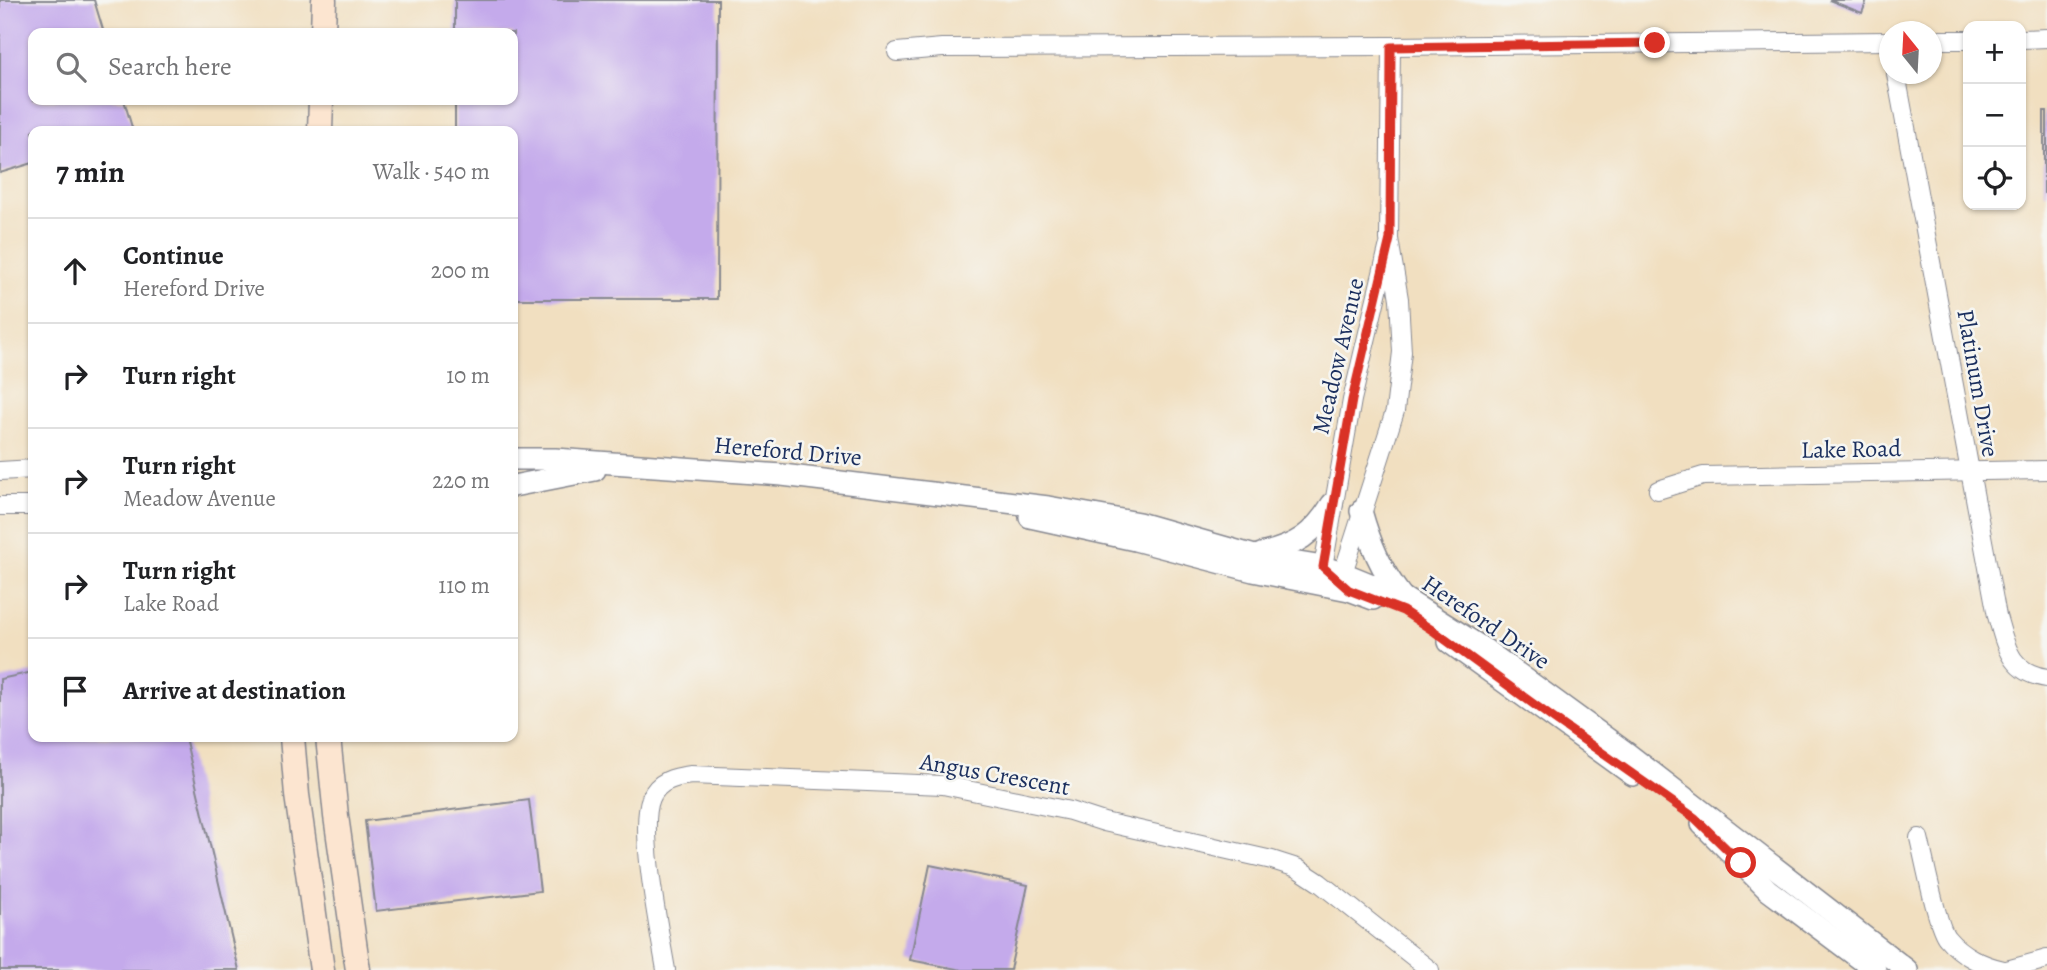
<!DOCTYPE html>
<html lang="en">
<head>
<meta charset="utf-8">
<style>
  :root { --surface:#fff; --page:#f6f6f6; --text:#202124; --muted:#757577; --line:#e0e0e0 }
  body { margin:0; font-family:Alegreya,serif; background:var(--page); color:var(--text) }
  .controls { position:absolute; right:21px; top:21px; display:grid; overflow:hidden; border-radius:14px; box-shadow:0 2px 5px #0004 }
  .controls button { width:63px; height:63px; display:grid; place-items:center; padding:0; border:0; border-bottom:2px solid var(--line); background:var(--surface); color:var(--text); font:35px sans-serif }
  .compass { position:absolute; left:1879px; top:21px; width:63px; height:63px; border-radius:50%; background:var(--surface); box-shadow:0 2px 5px #0004; rotate:342deg }
  .stop { position:absolute; width:21px; height:21px; margin:-16px; border:5px solid #d93025; border-radius:50%; background:#fff }
  .stop.end { background:#d93025; border-color:#fff; box-shadow:0 2px 7px #0008 }
  .list { margin:0; padding:0; list-style:none }
  h2 { display:flex; justify-content:space-between; align-items:center; height:91px; margin:0; padding:0 28px; font-size:30px }
  h2 small { font-size:23px; font-weight:400; color:var(--muted) }
  .list li { display:grid; grid-template-columns:46px 1fr auto; gap:21px; align-items:center; box-sizing:border-box; height:105px; padding:0 28px; border-top:2px solid var(--line) }
  .list b { display:block; font-size:26px; white-space:nowrap }
  .list p { margin:0; font-size:23px; white-space:nowrap; color:var(--muted) }
  .list em { font-size:23px; font-style:normal; color:var(--muted) }
  .icon { flex:none; width:38px; height:38px; fill:none; stroke:currentColor; stroke-width:2; stroke-linecap:round; stroke-linejoin:round }
  .map { position:relative; flex:none; width:2047px; height:970px; overflow:hidden }
  .search { position:absolute; background:var(--surface); box-shadow:0 2px 5px #0004; left:28px; top:28px; width:490px; height:77px; display:flex; align-items:center; gap:18px; box-sizing:border-box; padding:0 24px; border-radius:14px; color:var(--muted); font-size:26px }
  .panel { position:absolute; background:var(--surface); box-shadow:0 2px 5px #0004; left:28px; top:126px; width:490px; height:616px; border-radius:14px }
  .map>svg:first-child { display:block }
</style>
</head>
<body>
<div class="map">
<svg width="2047" height="970" viewBox="0 0 2047 970">
  <rect width="100%" height="100%" fill="#f6f6f2"/>
  <filter id="ink" filterUnits="userSpaceOnUse"><feTurbulence type="fractalNoise" baseFrequency=".0143" numOctaves="2"/><feDisplacementMap in="SourceGraphic" scale="14" xChannelSelector="R" yChannelSelector="G"/><feConvolveMatrix kernelMatrix="1 2 1 2 8 2 1 2 1" color-interpolation-filters="sRGB"/></filter>
  <filter id="wash" filterUnits="userSpaceOnUse"><feTurbulence type="fractalNoise" baseFrequency=".00686" numOctaves="4" result="noise"/><feDisplacementMap in="SourceGraphic" scale="28" xChannelSelector="R" yChannelSelector="G"/><feGaussianBlur stdDeviation="1.57" result="paint"/><feColorMatrix in="noise" values="0 0 0 0 0 0 0 0 0 0 0 0 0 0 0 0 0 1.4 0 .05"/><feComposite in="paint" operator="in"/></filter>
  <g filter="url(#wash)">
    <rect width="100%" height="100%" fill="#f1dfc0"/>
    <g id="blocks">
      <g fill="#c4aaeb">
        <polygon points="0,0 94,0 104,33 33,33 33,100 124,100 133,131 33,131 33,163 0,173"/>
        <polygon points="455,0 718,0 717,299 513,299 513,131 455,131 455,100 513,100 513,33 455,33"/>
        <polygon points="1829,0 1867,0 1862,13"/>
        <rect x="2044" y="111" width="3" height="82"/>
        <polygon points="33,672 33,737 185,737 239,970 0,970 0,679"/>
        <polygon points="529,800 540,891 376,911 365,821"/>
        <polygon points="930,865 1028,885 1010,970 962,970 910,960"/>
      </g>
    </g>
  </g>
  <g filter="url(#ink)">
    <use href="#blocks" fill-opacity="0" stroke="#86878f" stroke-width="2"/>
    <g fill="none" stroke-linecap="round" stroke-linejoin="round">
      <g stroke="#86878f" stroke-width="20">
        <g id="minor">
          <polyline points="2021,39 2047,38"/>
          <polyline points="1932,40 1968,40"/>
          <polyline points="897,52 942,48 1391,46 1890,41"/>
          <path d="M 1896,74 L 1997,616 C 2006,647 2010,673 2047,678"/>
          <polyline points="0,471 33,469"/>
          <polyline points="1658,490 1703,476 2047,470"/>
          <polyline points="0,506 33,506"/>
          <polyline points="1323,567 1352,400 1388,248"/>
          <polyline points="1343,573 1395,411 1402,352 1399,299 1389,239 1391,46"/>
          <path d="M 1919,838 C 1924,858 1937,927 1947,938 C 1961,955 1983,966 2004,970"/>
          <path d="M 666,970 C 660,934 638,828 651,798 C 658,781 674,777 691,775 L 943,785 L 1070,811 L 1104,822 L 1272,860 L 1297,868 L 1320,883 L 1430,970"/>
          <polyline points="2007,970 2047,959"/>
        </g>
      </g>
      <g stroke="#86878f" stroke-width="24">
        <g id="tertiary">
          <polyline points="513,459 555,459 782,475 1048,507 1139,523 1255,556 1323,567 1343,573 1402,597 1484,649 1628,754 1907,970"/>
          <polyline points="513,486 595,470"/>
          <path d="M 1361,511 C 1370,543 1381,570 1402,597"/>
          <polyline points="1030,517 1135,540 1253,571 1349,590 1373,599"/>
          <path d="M 1261,554 C 1296,546 1313,535 1332,504"/>
          <polyline points="1449,642 1633,775"/>
          <polyline points="1702,824 1768,890 1875,970"/>
        </g>
      </g>
      <g stroke="#86878f" stroke-width="27">
        <g id="secondary">
          <polyline points="323,33 324,0"/>
          <polyline points="320,131 321,100"/>
          <polyline points="292,737 297,795 322,970"/>
          <polyline points="328,737 336,816 358,970"/>
        </g>
      </g>
      <use href="#minor" stroke="#fff" stroke-width="18"/>
      <use href="#tertiary" stroke="#fff" stroke-width="21"/>
      <use href="#secondary" stroke="#fce5d0" stroke-width="24"/>
    </g>
  </g>
  <g fill="none" stroke-linecap="round" stroke-linejoin="round" filter="url(#ink)">
    <polyline stroke="#d93025" stroke-width="9" points="1655,43 1391,47 1390,239 1352,400 1323,567 1349,590 1403,611 1435,632 1554,719 1695,818 1741,863"/>
  </g>
  <g text-anchor="middle" dominant-baseline="central" stroke-width="5" stroke-linejoin="round" paint-order="stroke">
    <g font-size="24" fill="#1b2f5e" stroke="#f6f6f2">
      <text transform="translate(1338 356) rotate(-77)">Meadow Avenue</text>
      <text transform="translate(1978 383) rotate(80)">Platinum Drive</text>
      <text transform="translate(1851 449) rotate(-1)">Lake Road</text>
      <text transform="translate(788 451) rotate(5)">Hereford Drive</text>
      <text transform="translate(1486 622) rotate(34)">Hereford Drive</text>
      <text transform="translate(995 774) rotate(10)">Angus Crescent</text>
    </g>
  </g>
</svg>
<div class="controls">
<button>+</button>
<button>−</button>
<button><svg class="icon" aria-label="locate" viewBox="0 0 24 24"><circle cx="12" cy="12" r="6"/><path d="M12 2v4M12 18v4M2 12h4M18 12h4"/></svg></button>
</div>
<svg class="compass" viewBox="-18 -18 36 36"><path d="M0-13l5 13h-10z" fill="#e53935"/><path d="M0 13l5-13h-10z" fill="#757577"/></svg>
<div class="stop" style="left:1741px;top:863px"></div>
<div class="stop end" style="left:1655px;top:43px"></div>
<div class="search"><svg class="icon" aria-label="search" viewBox="0 0 24 24"><circle cx="10" cy="10" r="6"/><path d="M15 15l6 6"/></svg>Search here</div>
<section class="panel">
<h2>7 min<small>Walk · 540 m</small></h2>
<ul class="list">
<li><svg class="icon" aria-label="ahead" viewBox="0 0 24 24"><path d="M12 20V5M6 11l6-6 6 6"/></svg><div><b>Continue</b><p>Hereford Drive</p></div><em>200 m</em></li>
<li><svg class="icon" aria-label="right" viewBox="0 0 24 24"><path d="M7 20v-9h11M14 6l5 5-5 5"/></svg><div><b>Turn right</b></div><em>10 m</em></li>
<li><svg class="icon" aria-label="right" viewBox="0 0 24 24"><path d="M7 20v-9h11M14 6l5 5-5 5"/></svg><div><b>Turn right</b><p>Meadow Avenue</p></div><em>220 m</em></li>
<li><svg class="icon" aria-label="right" viewBox="0 0 24 24"><path d="M7 20v-9h11M14 6l5 5-5 5"/></svg><div><b>Turn right</b><p>Lake Road</p></div><em>110 m</em></li>
<li><svg class="icon" aria-label="arrive" viewBox="0 0 24 24"><path d="M6 21V4h12l-3 4 3 4H6"/></svg><div><b>Arrive at destination</b></div></li>
</ul>
</section>
</div>
</body>
</html>
